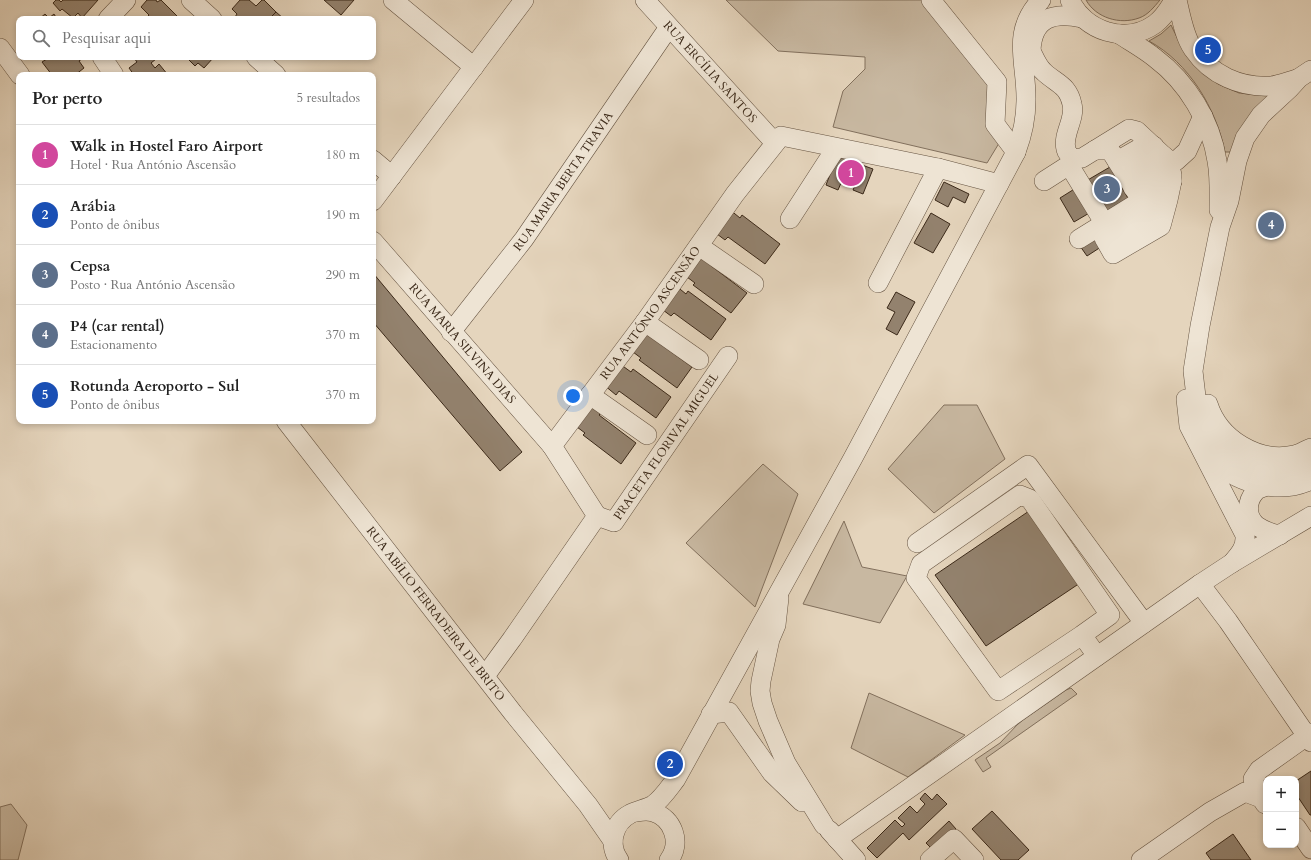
<!DOCTYPE html>
<html lang="pt">
<head>
<meta charset="utf-8">
<style>
  :root { --surface:#fff; --page:#f2f2f2; --text:#222; --muted:#767676; --line:#e0e0e0; --accent:#8f2418 }
  body { margin:0; font-family:Cardo,serif; background:var(--page); color:var(--text) }
  .controls { position:absolute; right:12px; bottom:12px; display:grid; overflow:hidden; border-radius:8px; box-shadow:0 2px 6px #0003 }
  .controls button { width:36px; height:36px; display:grid; place-items:center; padding:0; border:0; border-bottom:1px solid var(--line); background:var(--surface); color:var(--text); font:20px sans-serif }
  .you { position:absolute; left:573px; top:396px; width:14px; height:14px; margin:-10px; border:3px solid #fff; border-radius:50%; background:#1a73e8; box-shadow:0 0 0 6px #1a73e833 }
  .badge { display:grid; place-items:center; width:26px; height:26px; border-radius:50%; background:var(--accent); color:#fff; font-size:13px; font-weight:700 }
  .pin { position:absolute; translate:-50% -50%; border:2px solid #fff; box-shadow:0 1px 4px #0006 }
  .list { margin:0; padding:0; list-style:none }
  h2 { display:flex; justify-content:space-between; align-items:center; height:52px; margin:0; padding:0 16px; font-size:17px }
  h2 small { font-size:13px; font-weight:400; color:var(--muted) }
  .list li { display:grid; grid-template-columns:26px 1fr auto; gap:12px; align-items:center; box-sizing:border-box; height:60px; padding:0 16px; border-top:1px solid var(--line) }
  .list b { display:block; font-size:15px; white-space:nowrap }
  .list p { margin:0; font-size:13px; white-space:nowrap; color:var(--muted) }
  .list em { font-size:13px; font-style:normal; color:var(--muted) }
  .icon { flex:none; width:22px; height:22px; fill:none; stroke:currentColor; stroke-width:2; stroke-linecap:round; stroke-linejoin:round }
  .map { position:relative; flex:none; width:1311px; height:860px; overflow:hidden }
  .search { position:absolute; background:var(--surface); box-shadow:0 2px 6px #0003; left:16px; top:16px; width:360px; height:44px; display:flex; align-items:center; gap:10px; box-sizing:border-box; padding:0 14px; border-radius:8px; color:var(--muted); font-size:15px }
  .panel { position:absolute; background:var(--surface); box-shadow:0 2px 6px #0003; left:16px; top:72px; width:360px; height:352px; border-radius:8px }
  .map>svg:first-child { display:block }
</style>
</head>
<body>
<div class="map">
<svg width="1311" height="860" viewBox="0 0 1311 860">
  <rect width="100%" height="100%" fill="#e5d5bd"/>
  <filter id="stains"><feTurbulence type="fractalNoise" baseFrequency=".005" numOctaves="4"/><feColorMatrix values="0 0 0 0 .2 0 0 0 0 .09 0 0 0 0 .02 0 0 0 .5 -.17"/></filter>
  <radialGradient id="worn" r=".72"><stop offset=".6" stop-color="#630" stop-opacity="0"/><stop offset="1" stop-color="#630" stop-opacity=".3"/></radialGradient>
  <g fill="#c8b8a1" stroke="#82705d">
    <polygon points="726,0 931,0 997,82 1004,135 987,163 833,127 843,91 865,69 865,57 778,51"/>
    <path d="M 1086,0 L 1160,0 C 1154,7 1148,15 1139,18 C 1120,25 1096,18 1086,0 Z"/>
    <path d="M 1171,25 L 1183,50 L 1206,75 L 1218,84 L 1239,93 L 1269,96 L 1233,152 L 1225,152 C 1216,108 1189,63 1149,41 L 1161,34 Z"/>
    <polygon points="944,405 977,405 1005,459 934,513 888,469"/>
    <polygon points="763,464 798,494 755,607 686,543"/>
    <polygon points="844,521 862,567 907,576 880,623 803,604"/>
    <polygon points="1071,688 1077,694 986,758 991,767 983,772 975,760 1000,743 1017,725 1024,719 1066,690"/>
    <polygon points="869,693 965,735 908,777 851,748"/>
    <polygon points="11,804 27,825 18,860 0,860 0,807"/>
  </g>
  <g fill="#93826e" stroke="#3b2919">
    <polygon points="56,0 59,0 61,2 63,0 98,0 82,18 78,13 73,18 62,9 60,11 53,3"/>
    <polygon points="147,0 156,0 157,2 161,0 177,16 174,19 145,19 149,15 141,7"/>
    <polygon points="240,0 249,0 256,6 262,0 264,0 276,12 269,19 237,19 235,17 237,14 232,9"/>
    <polygon points="324,0 354,0 341,15"/>
    <polygon points="276,12 284,19 269,19"/>
    <polygon points="45,14 49,18 54,14 57,19 39,19"/>
    <polygon points="50,57 82,57 83,58 79,61 84,68 75,75 52,75 42,62"/>
    <polygon points="135,57 154,57 156,59 151,63 155,68 159,64 168,75 134,75 129,68 137,62 134,58"/>
    <polygon points="186,57 214,57 204,68 198,63 195,66"/>
    <polygon points="837,156 873,169 863,194 853,190 857,181 844,176 838,190 826,185"/>
    <polygon points="1110,167 1129,200 1107,213 1086,181"/>
    <polygon points="944,182 969,194 965,203 953,197 948,207 935,200"/>
    <polygon points="1076,188 1091,212 1074,222 1060,198"/>
    <polygon points="729,209 740,218 742,215 780,244 765,264 728,237 725,240 713,231"/>
    <polygon points="931,213 950,224 933,253 914,243"/>
    <polygon points="1098,235 1104,245 1087,256 1080,246"/>
    <polygon points="700,252 712,262 710,265 747,293 731,313 693,285 695,283 683,274"/>
    <polygon points="373,273 522,452 500,471 373,322"/>
    <polygon points="675,285 686,294 688,291 726,319 711,340 674,313 671,316 659,307"/>
    <polygon points="896,292 915,302 897,335 886,329 895,312 887,308"/>
    <polygon points="645,327 655,340 692,367 677,388 639,360 641,358 629,349"/>
    <polygon points="620,364 631,372 633,369 671,397 656,418 619,391 616,395 604,385"/>
    <polygon points="589,403 602,412 599,415 636,443 621,464 583,435 585,433 573,424"/>
    <polygon points="1032,509 1083,581 986,646 935,575"/>
    <polygon points="1311,771 1311,815 1310,815 1296,794 1296,781"/>
    <polygon points="925,793 932,800 937,794 947,804 909,840 903,833 877,858 867,848 895,820 902,827 905,824 898,818 910,806 917,813 925,804 920,799"/>
    <polygon points="992,811 1029,850 1018,860 1001,860 972,829"/>
    <polygon points="949,821 956,829 934,851 926,843"/>
    <polygon points="1233,834 1251,860 1211,860 1206,853"/>
  </g>
  <g fill="none" stroke-linecap="round" stroke-linejoin="round">
    <g stroke="#665442" stroke-width="20">
      <g id="minor">
        <polyline points="191,0 212,19"/>
        <polyline points="393,0 474,67"/>
        <path id="s1" d="M 645,0 L 775,143"/>
        <polyline points="931,0 997,82 995,124 1016,152"/>
        <path d="M 1070,0 C 1084,31 1126,45 1155,24 C 1163,18 1169,9 1174,0"/>
        <path d="M 1177,0 C 1181,16 1184,36 1193,49 C 1211,75 1241,88 1271,86 C 1279,85 1289,81 1297,79"/>
        <polyline points="108,19 126,0"/>
        <path d="M 1119,34 C 1131,42 1144,49 1155,58 C 1187,82 1211,121 1217,161 C 1220,177 1219,194 1219,210"/>
        <polyline points="0,48 20,75"/>
        <path d="M 1031,50 C 1033,17 1054,12 1082,18"/>
        <path d="M 1031,51 C 1035,59 1038,67 1044,72 C 1057,84 1068,85 1072,104 C 1076,119 1062,134 1066,149 C 1066,153 1071,156 1073,159"/>
        <polyline points="102,57 114,75"/>
        <polyline points="256,57 276,75"/>
        <polyline points="1311,70 1299,78 1289,89 1261,115 1245,138 1237,161 1229,201 1220,227 1200,326 1193,371 1197,405 1202,420 1211,436 1221,448 1242,463 1262,470 1284,471 1311,464"/>
        <polyline points="1095,150 1110,150 1148,211"/>
        <polyline points="373,160 392,176"/>
        <polyline points="1117,161 1140,148 1154,146"/>
        <polyline points="1069,165 1111,234"/>
        <polyline points="1125,175 1148,161 1164,156"/>
        <polyline points="1044,181 1069,165 1073,159 1082,158 1129,129 1137,131 1167,159 1176,161 1187,151 1203,116"/>
        <polyline points="1133,188 1155,174 1167,159"/>
        <polyline points="1168,200 1161,226 1113,254 1104,238 1168,200 1172,181"/>
        <polyline points="373,201 524,0"/>
        <polyline points="790,219 836,148"/>
        <polyline points="1079,239 1163,187 1172,181 1172,174"/>
        <path id="s2" d="M 373,241 L 552,446"/>
        <polyline points="699,246 754,284"/>
        <polyline points="878,283 938,168"/>
        <polyline points="645,322 699,360"/>
        <path id="s3" d="M 451,332 L 524,239 L 669,27"/>
        <polyline points="590,395 647,435"/>
        <path d="M 1186,399 L 1189,426 L 1245,535 C 1246,547 1240,554 1232,563"/>
        <path d="M 1208,404 C 1219,439 1258,463 1294,455 C 1300,454 1305,450 1311,448"/>
        <path id="s4" d="M 286,421 L 513,713 L 588,805 L 613,841"/>
        <path d="M 1209,456 C 1234,483 1277,496 1311,480"/>
        <path d="M 1266,486 C 1262,488 1257,489 1255,492 C 1246,502 1246,517 1257,526 C 1264,531 1271,533 1280,535"/>
        <path id="s5" d="M 597,516 L 614,522 L 728,356"/>
        <polyline points="917,543 1028,465 1144,623"/>
        <polyline points="1200,584 1232,563 1311,516"/>
        <polyline points="779,598 776,625 770,639 761,681 760,691 762,703 768,721 786,763 824,825"/>
        <polyline points="1082,635 1110,615 1030,499 1020,495 921,564 916,578 998,691 1082,635 1097,656"/>
        <path id="s6" d="M 485,676 L 512,639 L 597,516 L 552,446 L 645,322 L 735,194 L 781,136 L 938,168 L 999,184"/>
        <polyline points="711,714 729,712 772,773 802,802"/>
        <polyline points="1265,804 1255,788 1253,779 1259,770 1311,733"/>
        <path d="M 637,812 C 642,811 647,810 653,812 C 673,818 682,843 669,860"/>
        <polyline points="1296,827 1311,849"/>
        <polyline points="829,830 856,860"/>
        <polyline points="837,839 1200,584 1228,621 1311,742"/>
        <path d="M 619,860 C 608,845 613,823 630,814 C 637,810 646,809 653,805 C 662,799 669,788 676,779 L 853,458 L 1016,152 C 1022,136 1026,119 1026,101 C 1027,62 1010,33 1041,0"/>
        <polyline points="930,860 954,839 974,860"/>
        <polyline points="1141,860 1210,812 1245,792 1261,798"/>
      </g>
    </g>
    <use href="#minor" stroke="#eee4d4" stroke-width="19"/>
  </g>
  <g text-anchor="middle" dominant-baseline="central" stroke-width="3" stroke-linejoin="round" paint-order="stroke">
    <g font-size="12" fill="#3b2919" stroke="#eee4d4">
      <text stroke="none"><textPath href="#s1" startOffset="97">RUA ERCÍLIA SANTOS</textPath></text>
      <text stroke="none"><textPath href="#s3" startOffset="188">RUA MARIA BERTA TRAVIA</textPath></text>
      <text stroke="none"><textPath href="#s6" startOffset="444">RUA ANTÓNIO ASCENSÃO</textPath></text>
      <text stroke="none"><textPath href="#s2" startOffset="136">RUA MARIA SILVINA DIAS</textPath></text>
      <text stroke="none"><textPath href="#s5" startOffset="110">PRACETA FLORIVAL MIGUEL</textPath></text>
      <text stroke="none"><textPath href="#s4" startOffset="244">RUA ABÍLIO FERRADEIRA DE BRITO</textPath></text>
    </g>
  </g>
  <rect width="100%" height="100%" filter="url(#stains)"/>
  <rect width="100%" height="100%" fill="url(#worn)"/>
</svg>
<div class="controls">
<button>+</button>
<button>−</button>
</div>
<div class="you"></div>
<div class="pin badge" style="left:851px;top:173px;background:#d1479c">1</div>
<div class="pin badge" style="left:670px;top:764px;background:#1a4fb4">2</div>
<div class="pin badge" style="left:1107px;top:189px;background:#5c6f8a">3</div>
<div class="pin badge" style="left:1271px;top:225px;background:#5c6f8a">4</div>
<div class="pin badge" style="left:1208px;top:50px;background:#1a4fb4">5</div>
<div class="search"><svg class="icon" aria-label="search" viewBox="0 0 24 24"><circle cx="10" cy="10" r="6"/><path d="M15 15l6 6"/></svg>Pesquisar aqui</div>
<section class="panel">
<h2>Por perto<small>5 resultados</small></h2>
<ul class="list">
<li><span class="badge" style="background:#d1479c">1</span><div><b>Walk in Hostel Faro Airport</b><p>Hotel · Rua António Ascensão</p></div><em>180 m</em></li>
<li><span class="badge" style="background:#1a4fb4">2</span><div><b>Arábia</b><p>Ponto de ônibus</p></div><em>190 m</em></li>
<li><span class="badge" style="background:#5c6f8a">3</span><div><b>Cepsa</b><p>Posto · Rua António Ascensão</p></div><em>290 m</em></li>
<li><span class="badge" style="background:#5c6f8a">4</span><div><b>P4 (car rental)</b><p>Estacionamento</p></div><em>370 m</em></li>
<li><span class="badge" style="background:#1a4fb4">5</span><div><b>Rotunda Aeroporto - Sul</b><p>Ponto de ônibus</p></div><em>370 m</em></li>
</ul>
</section>
</div>
</body>
</html>
